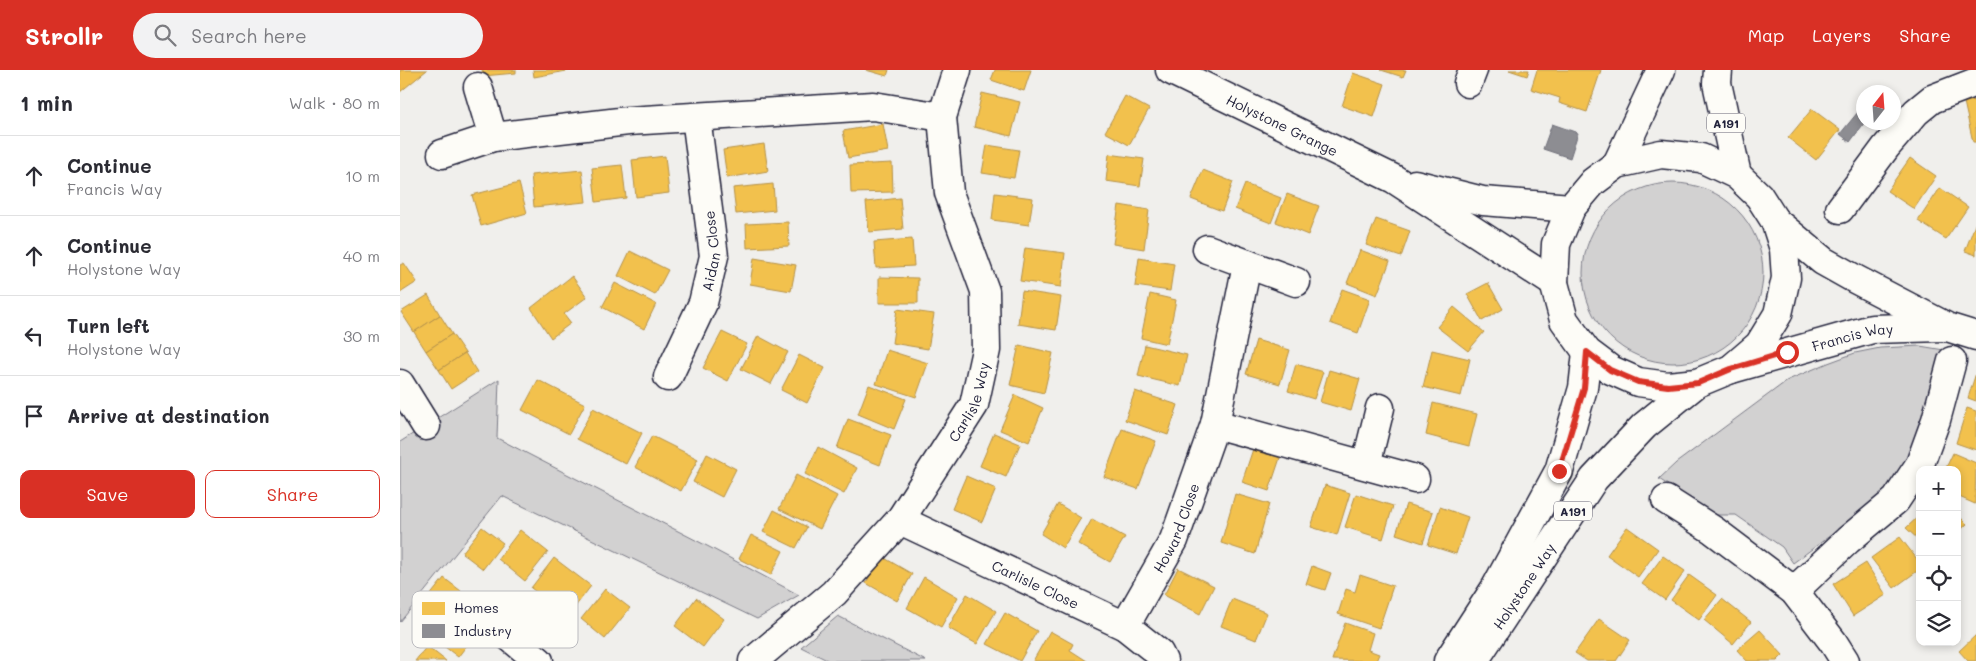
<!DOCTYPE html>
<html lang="en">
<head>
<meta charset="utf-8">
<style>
  :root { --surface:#fff; --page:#f2f2f3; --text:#2b2b33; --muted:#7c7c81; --line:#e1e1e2; --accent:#d93025 }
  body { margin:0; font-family:Mali,sans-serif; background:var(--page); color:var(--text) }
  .controls { position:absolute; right:15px; bottom:15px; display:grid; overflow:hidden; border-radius:10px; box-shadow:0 2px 8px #0003 }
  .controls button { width:45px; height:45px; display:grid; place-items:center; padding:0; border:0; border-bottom:1px solid var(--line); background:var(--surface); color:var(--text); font:25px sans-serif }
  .compass { position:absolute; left:1456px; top:15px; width:45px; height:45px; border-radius:50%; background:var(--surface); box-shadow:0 2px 8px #0003; rotate:17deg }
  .stop { position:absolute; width:15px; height:15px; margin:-11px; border:4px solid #d93025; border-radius:50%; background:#fff }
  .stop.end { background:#d93025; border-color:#fff; box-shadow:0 1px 5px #0008 }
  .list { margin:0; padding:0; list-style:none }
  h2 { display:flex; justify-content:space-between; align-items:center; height:65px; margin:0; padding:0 20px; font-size:21px }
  h2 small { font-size:16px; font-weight:400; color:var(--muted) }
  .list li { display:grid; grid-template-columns:32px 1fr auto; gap:15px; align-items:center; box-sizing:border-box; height:80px; padding:0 20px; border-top:1px solid var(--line) }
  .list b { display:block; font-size:19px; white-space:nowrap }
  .list p { margin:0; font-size:16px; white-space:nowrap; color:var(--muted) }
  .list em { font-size:16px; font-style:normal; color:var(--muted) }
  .actions { display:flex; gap:10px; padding:15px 20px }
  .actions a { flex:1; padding:11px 0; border:1px solid var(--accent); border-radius:10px; text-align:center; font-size:18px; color:var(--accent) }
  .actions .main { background:var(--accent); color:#fff }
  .icon { flex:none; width:28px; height:28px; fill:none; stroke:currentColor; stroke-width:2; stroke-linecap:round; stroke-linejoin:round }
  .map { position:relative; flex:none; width:1576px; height:591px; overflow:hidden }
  header { display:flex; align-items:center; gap:30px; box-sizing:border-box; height:70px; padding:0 25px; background:var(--accent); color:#fff }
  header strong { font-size:24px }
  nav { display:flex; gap:28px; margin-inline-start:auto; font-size:18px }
  .search { width:350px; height:45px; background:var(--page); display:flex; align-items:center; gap:12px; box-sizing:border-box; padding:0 18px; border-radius:28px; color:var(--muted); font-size:19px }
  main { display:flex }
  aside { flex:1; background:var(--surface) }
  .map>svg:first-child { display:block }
</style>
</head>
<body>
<header>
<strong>Strollr</strong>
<div class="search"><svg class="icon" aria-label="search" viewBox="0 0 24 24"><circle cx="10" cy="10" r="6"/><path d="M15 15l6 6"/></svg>Search here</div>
<nav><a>Map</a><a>Layers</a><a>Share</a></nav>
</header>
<main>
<aside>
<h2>1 min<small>Walk · 80 m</small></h2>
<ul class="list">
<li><svg class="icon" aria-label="ahead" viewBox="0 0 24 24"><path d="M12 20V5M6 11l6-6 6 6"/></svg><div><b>Continue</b><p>Francis Way</p></div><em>10 m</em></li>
<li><svg class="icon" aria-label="ahead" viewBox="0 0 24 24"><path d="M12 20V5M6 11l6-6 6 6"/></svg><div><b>Continue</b><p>Holystone Way</p></div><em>40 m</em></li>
<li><svg class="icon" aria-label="left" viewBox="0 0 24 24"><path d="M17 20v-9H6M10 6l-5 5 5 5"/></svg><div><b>Turn left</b><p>Holystone Way</p></div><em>30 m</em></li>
<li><svg class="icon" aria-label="arrive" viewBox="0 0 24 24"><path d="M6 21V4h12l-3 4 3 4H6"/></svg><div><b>Arrive at destination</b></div></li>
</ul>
<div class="actions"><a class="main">Save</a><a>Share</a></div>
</aside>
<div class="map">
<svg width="1576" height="591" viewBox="0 0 1576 591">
  <rect width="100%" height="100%" fill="#f0efec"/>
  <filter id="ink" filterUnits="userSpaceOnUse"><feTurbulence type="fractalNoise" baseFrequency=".02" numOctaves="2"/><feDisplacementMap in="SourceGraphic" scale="10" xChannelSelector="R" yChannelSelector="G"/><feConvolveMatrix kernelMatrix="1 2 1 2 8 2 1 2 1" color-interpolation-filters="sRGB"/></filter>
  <g filter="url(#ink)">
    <g fill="#d2d1d1" stroke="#7a7a86">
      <circle cx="1273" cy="203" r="90"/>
      <polygon points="1520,276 1544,280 1514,377 1501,403 1470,440 1435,462 1393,493 1382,477 1336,445 1313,445 1259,409 1276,393 1388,310 1428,293 1455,283 1480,278"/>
      <polygon points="99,309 97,368 311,478 399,525 357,549 102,426 0,552 0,372"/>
      <polygon points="438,546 526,591 429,591 401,577"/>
    </g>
    <g fill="#f2c14e" stroke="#b49148">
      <polygon points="0,0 27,0 0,22"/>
      <polygon points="82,0 116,0 116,3 83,6"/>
      <polygon points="133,0 172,0 134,7"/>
      <polygon points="466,0 489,0 487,6"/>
      <polygon points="595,0 631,0 624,21 591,10"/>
      <polygon points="981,0 1006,0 1003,7"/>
      <polygon points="1109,0 1129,0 1127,6"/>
      <polygon points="1137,0 1201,0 1187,42 1159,33 1160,28 1131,19"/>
      <polygon points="953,3 985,14 974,47 942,36"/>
      <polygon points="582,23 620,32 611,66 574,57"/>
      <polygon points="725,26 749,39 729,75 705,62"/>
      <polygon points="1576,30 1576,72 1573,72 1564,32"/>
      <polygon points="1412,39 1440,60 1416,90 1388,68"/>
      <polygon points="483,54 488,81 448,88 443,61"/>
      <polygon points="364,74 368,101 327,108 323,80"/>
      <polygon points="587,75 619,80 614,108 582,103"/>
      <polygon points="709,84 744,89 740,116 706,111"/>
      <polygon points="265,86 269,123 236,127 232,90"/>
      <polygon points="1510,88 1536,106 1514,139 1487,121"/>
      <polygon points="492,93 493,122 451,123 450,95"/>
      <polygon points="222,95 226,128 196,132 192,98"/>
      <polygon points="182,100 186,132 134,137 131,105"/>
      <polygon points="803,100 833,112 822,141 791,129"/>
      <polygon points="119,113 127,143 81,156 72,125"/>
      <polygon points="373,114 375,140 336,144 333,118"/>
      <polygon points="845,114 881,128 871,153 835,139"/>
      <polygon points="1540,118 1568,137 1546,169 1518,151"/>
      <polygon points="595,123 633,128 629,155 592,150"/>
      <polygon points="887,124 919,136 908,165 876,152"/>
      <polygon points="500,128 503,159 469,162 466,132"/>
      <polygon points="719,135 749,140 744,179 713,174"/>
      <polygon points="976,149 1010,161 1001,187 966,175"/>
      <polygon points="388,152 389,176 347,178 346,154"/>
      <polygon points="1576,152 1576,185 1565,181"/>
      <polygon points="512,169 514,196 476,198 474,172"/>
      <polygon points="625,178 665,183 661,217 620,211"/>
      <polygon points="960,180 990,191 977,225 947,213"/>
      <polygon points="230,181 268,200 255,225 218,206"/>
      <polygon points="354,188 396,195 391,221 350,214"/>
      <polygon points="739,188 774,194 770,221 735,216"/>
      <polygon points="4,193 17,212 0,223 0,195"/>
      <polygon points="172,206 187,227 164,244 171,253 151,268 131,238"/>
      <polygon points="479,207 518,208 518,233 479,233"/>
      <polygon points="215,213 256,234 244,259 202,237"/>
      <polygon points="1088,213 1103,239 1082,251 1067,224"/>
      <polygon points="942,219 970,229 958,263 930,253"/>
      <polygon points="622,221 661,227 656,260 618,254"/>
      <polygon points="750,224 776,230 767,274 741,268"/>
      <polygon points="28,225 40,245 14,262 1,242"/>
      <polygon points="1054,237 1084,262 1068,281 1037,257"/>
      <polygon points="497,239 534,244 528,279 492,273"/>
      <polygon points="40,245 52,264 26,281 14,262"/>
      <polygon points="322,262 347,274 328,311 303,298"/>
      <polygon points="52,264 65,283 39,300 26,281"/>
      <polygon points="358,266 388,282 371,314 341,299"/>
      <polygon points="856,270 890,280 880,314 846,304"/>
      <polygon points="619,275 653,283 644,323 610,315"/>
      <polygon points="745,275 787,285 780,316 738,306"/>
      <polygon points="487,280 528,293 516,327 476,314"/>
      <polygon points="1032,280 1070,289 1061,326 1023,317"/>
      <polygon points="65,283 77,302 51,319 39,300"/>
      <polygon points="399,285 425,298 407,333 381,320"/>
      <polygon points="896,294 923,302 914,329 888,321"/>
      <polygon points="929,300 960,309 951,341 920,332"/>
      <polygon points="1576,303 1576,331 1568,328"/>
      <polygon points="138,310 185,334 169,364 122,340"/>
      <polygon points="469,315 506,329 494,359 458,344"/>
      <polygon points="735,321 778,335 768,365 725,350"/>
      <polygon points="615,325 643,338 629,372 600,360"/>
      <polygon points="1033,333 1077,344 1069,376 1026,365"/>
      <polygon points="193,338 242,363 226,394 177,369"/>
      <polygon points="1567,338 1576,341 1576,380 1556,373"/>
      <polygon points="448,349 491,365 480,395 437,378"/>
      <polygon points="722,359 756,371 738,419 704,407"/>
      <polygon points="594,363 620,374 606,407 580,396"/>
      <polygon points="252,366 298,389 281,421 235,397"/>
      <polygon points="418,377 457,398 444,424 405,404"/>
      <polygon points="853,379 880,388 869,421 842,412"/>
      <polygon points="1553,383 1576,393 1575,434 1557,426 1557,400 1545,400"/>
      <polygon points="307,384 336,399 322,427 293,412"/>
      <polygon points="396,405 437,426 420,459 379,439"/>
      <polygon points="566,406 596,419 582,452 552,439"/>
      <polygon points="925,415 950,423 937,465 911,457"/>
      <polygon points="835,424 869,434 855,484 821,473"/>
      <polygon points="956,424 993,436 983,469 945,457"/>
      <polygon points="658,434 681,448 663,478 641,464"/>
      <polygon points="1006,434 1033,442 1023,473 996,464"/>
      <polygon points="1040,437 1068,447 1056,484 1028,475"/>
      <polygon points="374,440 407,457 396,478 363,462"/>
      <polygon points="1557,444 1567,454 1557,463"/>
      <polygon points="1520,445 1520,471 1506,458"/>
      <polygon points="692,449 725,467 710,492 678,474"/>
      <polygon points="82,457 103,473 83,499 62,483"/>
      <polygon points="1227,457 1258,479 1238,507 1207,485"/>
      <polygon points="120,460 148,482 125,511 98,489"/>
      <polygon points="351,465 383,481 371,505 339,489"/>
      <polygon points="1500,467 1520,493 1520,499 1494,518 1471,488"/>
      <polygon points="481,486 512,504 497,531 466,513"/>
      <polygon points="1263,486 1285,501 1265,530 1242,514"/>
      <polygon points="154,488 191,516 168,546 131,518"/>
      <polygon points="1466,493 1486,525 1453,546 1433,514"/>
      <polygon points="912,496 931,503 925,520 906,514"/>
      <polygon points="778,498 814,516 800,544 764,525"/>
      <polygon points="960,505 993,516 979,558 938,544 946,519 955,522"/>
      <polygon points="1289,505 1317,525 1299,550 1271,530"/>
      <polygon points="524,507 558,527 541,557 507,538"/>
      <polygon points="44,508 61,521 46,541 29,527"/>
      <polygon points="205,519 230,538 205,569 181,549"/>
      <polygon points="567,524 596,541 577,574 548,558"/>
      <polygon points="296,528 324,549 303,577 275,556"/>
      <polygon points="832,529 867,543 856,570 821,556"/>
      <polygon points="1322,529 1351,552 1333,574 1304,550"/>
      <polygon points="605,543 637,561 620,591 587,574"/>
      <polygon points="47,547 73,567 58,587 32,567"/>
      <polygon points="1199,549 1230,570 1216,591 1187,591 1175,583"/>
      <polygon points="945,553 973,563 968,580 979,584 976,591 932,590"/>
      <polygon points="1360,560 1383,585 1377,591 1347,591 1337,580"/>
      <polygon points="650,561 673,574 670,580 687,591 633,591"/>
      <polygon points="1576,565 1576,591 1568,591 1559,581"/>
      <polygon points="27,576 46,591 15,591"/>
    </g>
    <g fill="#8d8d92" stroke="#6d6d78">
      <polygon points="1458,42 1464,46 1464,52 1465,52 1450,72 1440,64"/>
      <polygon points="1152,54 1178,63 1170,88 1143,79"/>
    </g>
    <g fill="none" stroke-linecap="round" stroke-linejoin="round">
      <g stroke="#22223b" stroke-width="31">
        <g id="minor">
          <path id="s1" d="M 770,0 L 994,109 L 1154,213"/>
          <polyline points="1068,13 1073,0"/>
          <polyline points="78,17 93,67"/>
          <polyline points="42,84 93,67 228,51 473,36 542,47"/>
          <polyline points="1015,114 1083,131 1171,138"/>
          <polyline points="1440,139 1486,77 1516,42 1532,29 1576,12"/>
          <polyline points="1375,151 1423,191 1455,209 1547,257 1576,266"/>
          <polyline points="807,179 896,212"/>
          <path id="s2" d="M 1331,299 L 1472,259 L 1543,257"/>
          <path id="s3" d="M 268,307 L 303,233 L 314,186 L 296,47"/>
          <polyline points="0,314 26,356"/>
          <polyline points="815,354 1015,409"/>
          <polyline points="966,395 980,338"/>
          <polyline points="1266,430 1313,460 1394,521 1433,572 1445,591"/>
          <path id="s4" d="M 500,450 L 725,556 L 759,583 L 763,591"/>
          <polyline points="1394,521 1448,470 1496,430 1520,394 1536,350 1552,291"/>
          <polyline points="94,554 139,591"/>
          <path id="s5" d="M 725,556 L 774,470 L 815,354 L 847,194"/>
          <path id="s6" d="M 353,591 L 434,523 L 500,450 L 574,335 L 586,280 L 585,221 L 549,123 L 542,47 L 557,0"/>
        </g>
      </g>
      <g stroke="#22223b" stroke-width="31">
        <g id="major">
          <polyline points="1318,0 1317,13 1337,105"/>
          <polyline points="1217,94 1261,0"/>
          <polyline points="1048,591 1096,517 1159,401 1183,318 1187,282"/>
          <path id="s7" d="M 1074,591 L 1194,409 L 1244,356 L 1297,313 L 1331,299 L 1359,275 L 1378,244 L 1386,208 L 1384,179 L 1375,151 L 1359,126 L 1337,105 L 1301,88 L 1261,84 L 1217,94 L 1193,112 L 1171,138 L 1156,174 L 1154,213 L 1164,250 L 1187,282 L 1211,300 L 1238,312 L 1268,316 L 1297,313"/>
        </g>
      </g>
      <use href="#minor" stroke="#fdfcf7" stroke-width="28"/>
      <use href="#major" stroke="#fdfcf7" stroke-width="28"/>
    </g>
  </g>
  <g fill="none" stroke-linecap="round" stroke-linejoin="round" filter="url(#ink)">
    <polyline stroke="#d93025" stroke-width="6" points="1159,401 1184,318 1187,282 1210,300 1238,312 1268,316 1298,313 1331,299 1387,282"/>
  </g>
  <g text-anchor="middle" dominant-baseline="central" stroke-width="5" stroke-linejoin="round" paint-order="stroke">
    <g fill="#fdfcf7" stroke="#646373" stroke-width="1">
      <rect x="1307" y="43.5" width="38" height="19" rx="4"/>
      <rect x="1154" y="431.5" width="38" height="19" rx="4"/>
    </g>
    <g font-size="12" font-weight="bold" fill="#22223b">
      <text x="1326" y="53">A191</text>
      <text x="1173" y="441">A191</text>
    </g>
    <g font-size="14" fill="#22223b" stroke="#fdfcf7">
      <text stroke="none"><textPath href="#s1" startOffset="125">Holystone Grange</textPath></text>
      <text stroke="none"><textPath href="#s3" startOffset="135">Aidan Close</textPath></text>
      <text stroke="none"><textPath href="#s2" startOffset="126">Francis Way</textPath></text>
      <text stroke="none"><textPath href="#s6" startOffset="342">Carlisle Way</textPath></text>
      <text stroke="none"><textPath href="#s5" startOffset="111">Howard Close</textPath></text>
      <text stroke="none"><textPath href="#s4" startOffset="150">Carlisle Close</textPath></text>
      <text stroke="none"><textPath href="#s7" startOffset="90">Holystone Way</textPath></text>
    </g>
  </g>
  <rect x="12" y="521" width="166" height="57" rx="8" fill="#fdfcf7" stroke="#bbbbbf" stroke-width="1"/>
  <rect x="22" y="532" width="23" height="13" fill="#f2c14e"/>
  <rect x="22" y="554" width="23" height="14" fill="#8d8d92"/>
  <g font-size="14" fill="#22223b">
    <text x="54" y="543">Homes</text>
    <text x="54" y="566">Industry</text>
  </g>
</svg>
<div class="controls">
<button>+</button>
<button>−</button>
<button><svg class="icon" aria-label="locate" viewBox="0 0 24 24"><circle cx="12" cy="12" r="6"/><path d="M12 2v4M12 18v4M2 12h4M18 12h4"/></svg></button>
<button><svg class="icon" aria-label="layers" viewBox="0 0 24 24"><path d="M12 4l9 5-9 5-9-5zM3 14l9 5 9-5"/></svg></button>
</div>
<svg class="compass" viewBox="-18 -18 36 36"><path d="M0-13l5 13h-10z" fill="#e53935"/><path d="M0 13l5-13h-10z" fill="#7c7c81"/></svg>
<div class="stop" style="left:1387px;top:282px"></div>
<div class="stop end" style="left:1159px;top:401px"></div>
</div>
</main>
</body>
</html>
